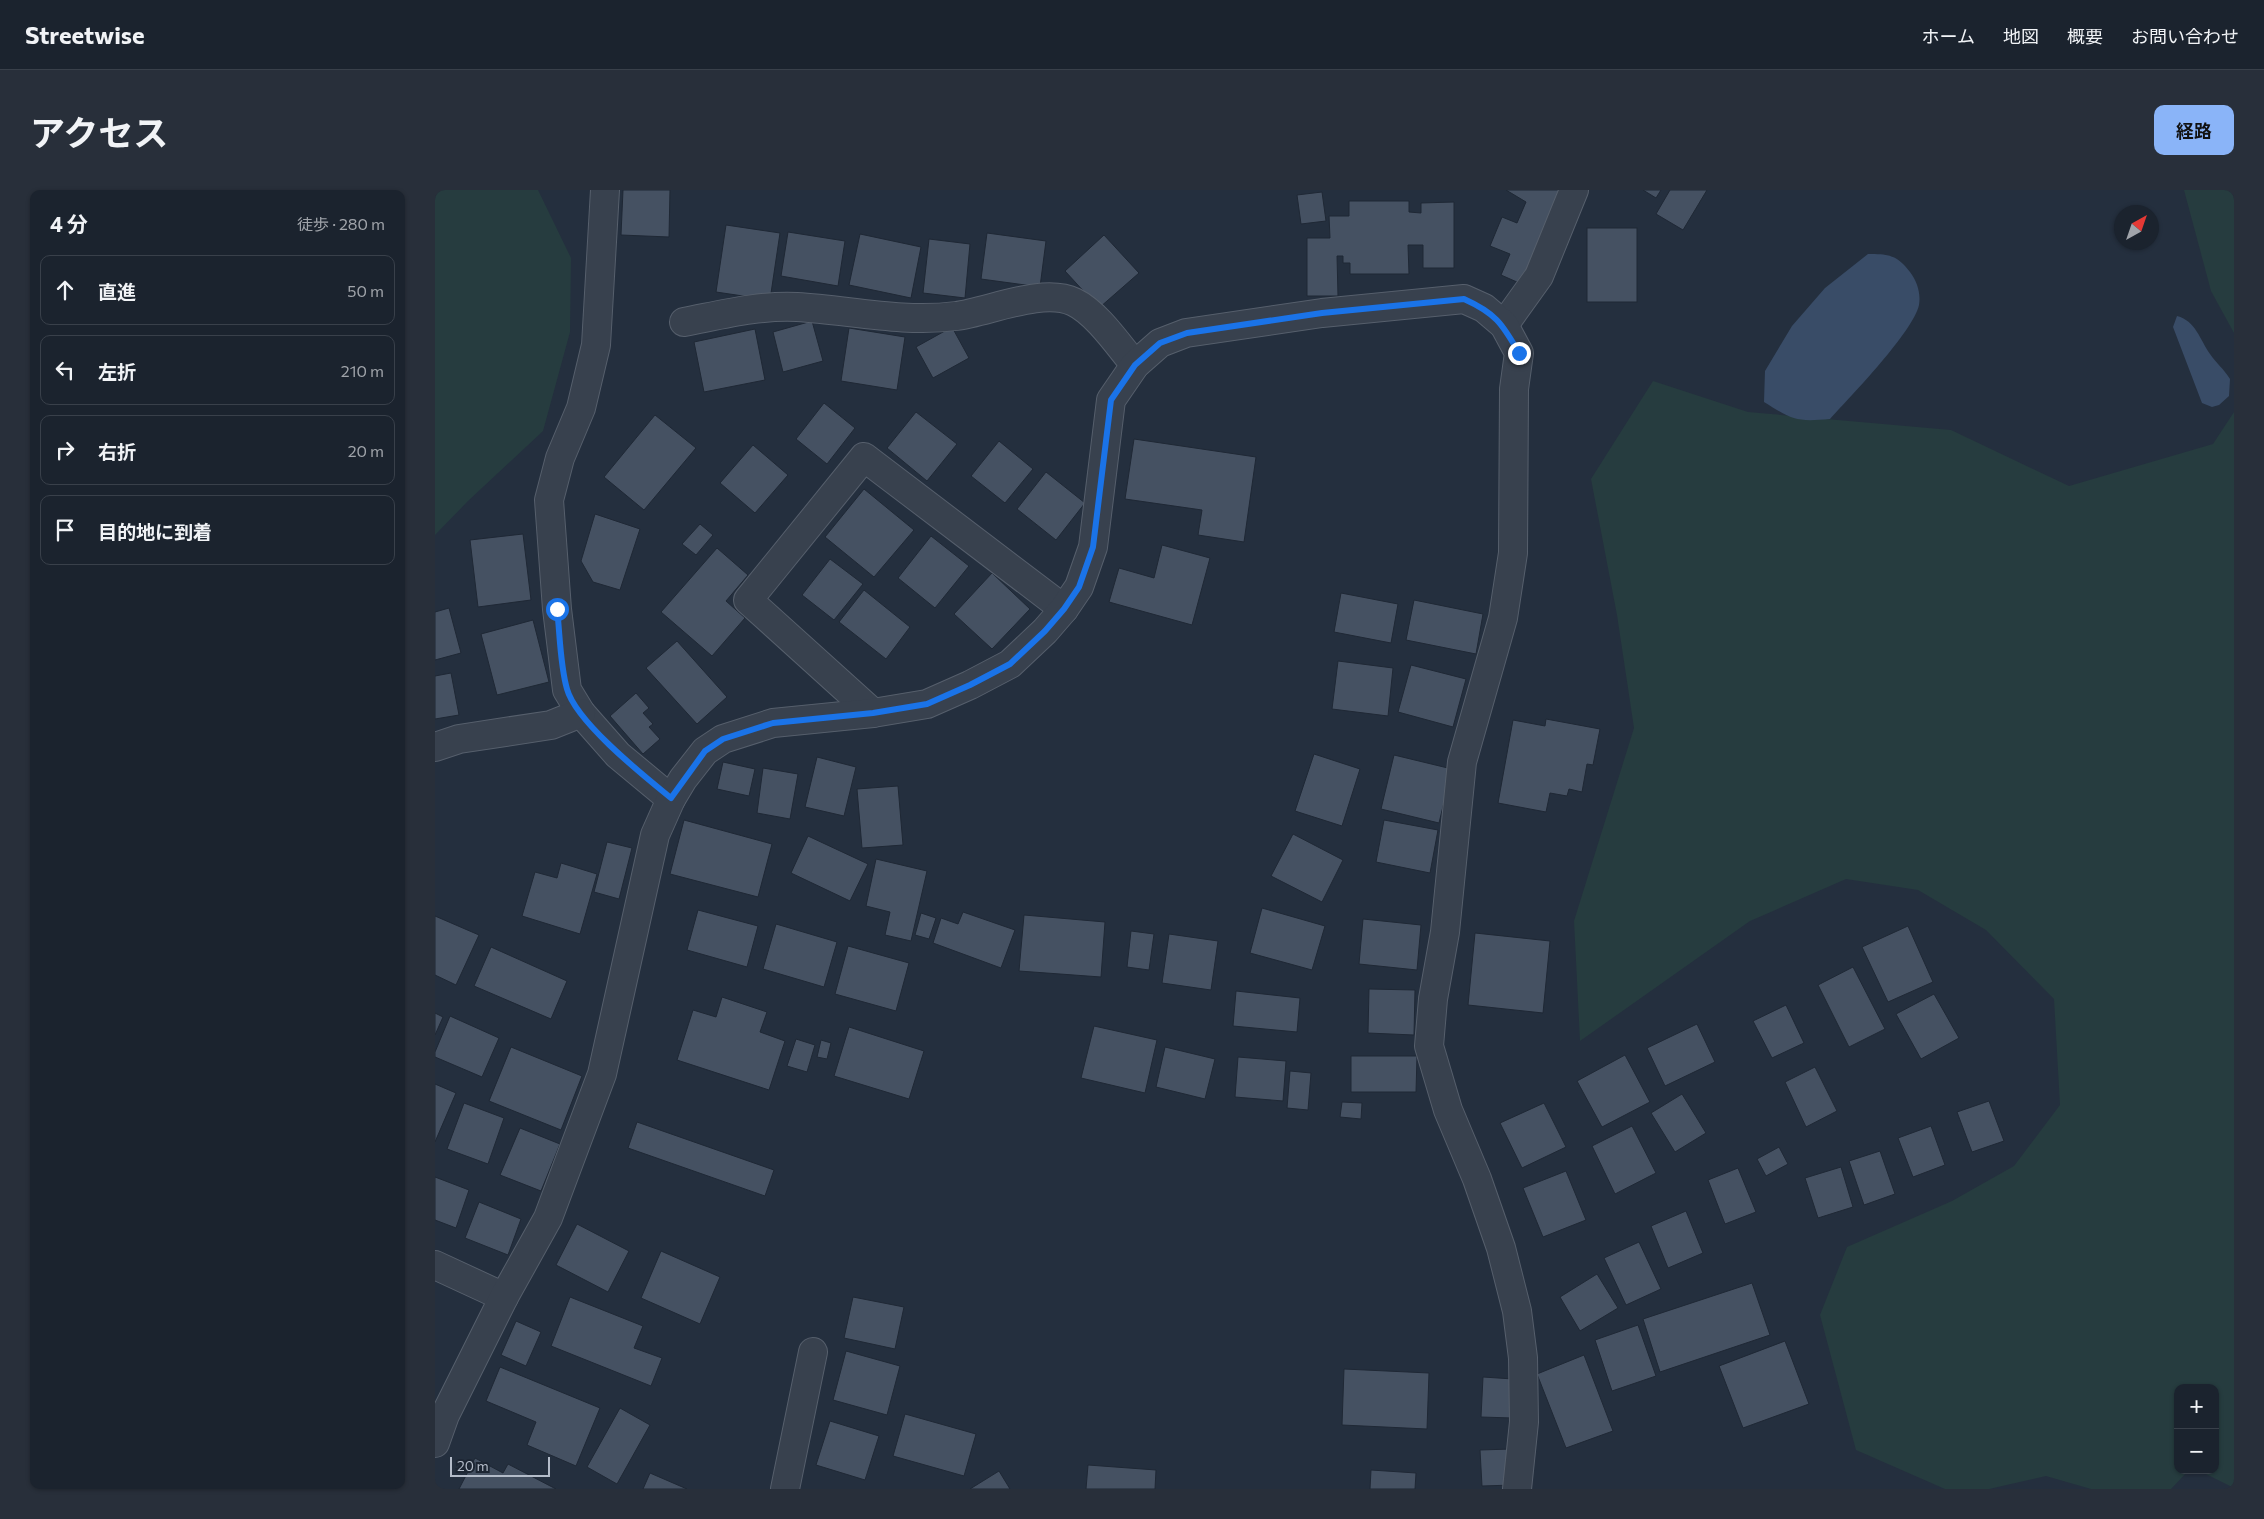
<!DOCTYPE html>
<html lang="ja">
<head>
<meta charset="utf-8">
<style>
  :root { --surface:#1b232e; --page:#282f3a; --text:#f1f3f6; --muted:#a0a4aa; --line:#39404a; --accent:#8ab4f8 }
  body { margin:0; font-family:Commissioner,"Noto Sans JP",sans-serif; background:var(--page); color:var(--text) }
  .controls { position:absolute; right:15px; bottom:15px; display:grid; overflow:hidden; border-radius:10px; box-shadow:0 1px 4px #0004 }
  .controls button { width:45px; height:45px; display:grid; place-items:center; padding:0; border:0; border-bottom:1px solid var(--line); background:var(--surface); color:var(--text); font:25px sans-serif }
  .compass { position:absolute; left:1679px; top:15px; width:45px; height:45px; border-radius:50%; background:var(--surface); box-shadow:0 1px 4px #0004; rotate:40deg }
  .scale { position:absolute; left:15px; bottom:12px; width:100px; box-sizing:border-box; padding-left:5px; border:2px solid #b4bcc9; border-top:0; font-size:14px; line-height:18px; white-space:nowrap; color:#b4bcc9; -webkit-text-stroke:4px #1d2633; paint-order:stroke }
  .stop { position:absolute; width:15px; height:15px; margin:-11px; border:4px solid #1a73e8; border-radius:50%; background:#fff }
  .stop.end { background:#1a73e8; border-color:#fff; box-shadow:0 1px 5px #0008 }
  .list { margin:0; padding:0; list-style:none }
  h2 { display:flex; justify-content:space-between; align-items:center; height:65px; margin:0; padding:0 20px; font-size:21px }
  h2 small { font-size:16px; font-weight:400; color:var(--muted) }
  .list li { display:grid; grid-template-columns:32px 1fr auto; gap:15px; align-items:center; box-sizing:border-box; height:70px; margin:0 10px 10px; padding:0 10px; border:1px solid var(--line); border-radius:10px }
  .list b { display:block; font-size:19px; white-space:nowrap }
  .list em { font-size:16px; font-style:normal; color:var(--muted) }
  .icon { flex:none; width:28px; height:28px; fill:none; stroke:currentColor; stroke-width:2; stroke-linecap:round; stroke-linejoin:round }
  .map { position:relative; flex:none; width:1799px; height:1299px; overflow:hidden; border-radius:10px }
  header { display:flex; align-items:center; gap:30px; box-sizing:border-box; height:70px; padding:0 25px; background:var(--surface); border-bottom:1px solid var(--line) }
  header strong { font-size:24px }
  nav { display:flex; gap:28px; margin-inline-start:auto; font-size:18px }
  .intro { display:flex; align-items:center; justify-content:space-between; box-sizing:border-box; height:120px; padding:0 30px }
  h1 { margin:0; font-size:35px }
  .button { padding:12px 22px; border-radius:10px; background:var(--accent); color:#111; font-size:18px; font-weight:700 }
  main { display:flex; gap:30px; padding:0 30px }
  aside { flex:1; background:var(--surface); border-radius:10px; box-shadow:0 1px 4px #0004 }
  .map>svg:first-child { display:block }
</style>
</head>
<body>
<header>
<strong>Streetwise</strong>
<nav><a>ホーム</a><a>地図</a><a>概要</a><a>お問い合わせ</a></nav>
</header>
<div class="intro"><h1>アクセス</h1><a class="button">経路</a></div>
<main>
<aside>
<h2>4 分<small>徒歩 · 280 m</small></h2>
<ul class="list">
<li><svg class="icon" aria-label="ahead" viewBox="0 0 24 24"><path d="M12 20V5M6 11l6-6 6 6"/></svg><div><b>直進</b></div><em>50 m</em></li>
<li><svg class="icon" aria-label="left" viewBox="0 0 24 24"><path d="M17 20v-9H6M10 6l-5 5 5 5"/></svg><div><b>左折</b></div><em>210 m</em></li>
<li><svg class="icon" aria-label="right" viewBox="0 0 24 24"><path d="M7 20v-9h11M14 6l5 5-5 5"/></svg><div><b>右折</b></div><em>20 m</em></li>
<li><svg class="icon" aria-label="arrive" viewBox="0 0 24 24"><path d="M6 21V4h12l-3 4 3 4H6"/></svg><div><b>目的地に到着</b></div></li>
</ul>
</aside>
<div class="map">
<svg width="1799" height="1299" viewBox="0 0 1799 1299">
  <rect width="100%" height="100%" fill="#242f3e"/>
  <g fill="#263c3f">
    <polygon points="0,0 103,0 136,68 135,142 108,241 33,311 0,345"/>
    <polygon points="1749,0 1799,0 1799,143 1776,101"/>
    <polygon points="1218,191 1313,222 1516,240 1634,296 1778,254 1799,222 1799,1298 1763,1280 1780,1280 1780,1198 1743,1198 1743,1280 1754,1280 1736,1299 1656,1299 1611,1286 1554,1299 1510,1299 1421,1260 1385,1125 1412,1057 1517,1011 1579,976 1625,915 1619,809 1551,740 1483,700 1411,689 1315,731 1145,851 1139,731 1199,538 1182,425 1156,289"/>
  </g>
  <g fill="#394c67">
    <path d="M 1433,64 C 1454,64 1462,65 1475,82 C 1482,91 1486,103 1484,115 C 1478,142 1416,206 1395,229 C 1361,232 1358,230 1329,212 L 1330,181 L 1357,136 L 1390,98 Z"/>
    <path d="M 1742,126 C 1761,131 1765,150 1775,164 C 1781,173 1789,179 1795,189 L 1794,206 L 1784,215 L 1777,217 L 1767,213 L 1738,137 Z"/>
  </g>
  <g fill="#455162" stroke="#1f2835">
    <polygon points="188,0 235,0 234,47 186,45"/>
    <polygon points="1071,0 1129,0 1091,96 1066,85 1075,64 1055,56 1067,27 1082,33 1091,12"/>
    <polygon points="1208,0 1226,0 1221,8"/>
    <polygon points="1235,0 1272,0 1248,40 1221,24"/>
    <polygon points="887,2 891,31 866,34 862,5"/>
    <polygon points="914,11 974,11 974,22 986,23 986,13 1019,12 1019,78 988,78 988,55 973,55 974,84 915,84 915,73 908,73 908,66 902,66 903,106 872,106 872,48 895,48 894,26 914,26"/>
    <polygon points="291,35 345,43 335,110 281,102"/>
    <rect x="1152" y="38" width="50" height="74"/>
    <polygon points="353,42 410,51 403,96 346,86"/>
    <polygon points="552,43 611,51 605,97 546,89"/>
    <polygon points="425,44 486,57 476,108 414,95"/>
    <polygon points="669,45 704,83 664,118 630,81"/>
    <polygon points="494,49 535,54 530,108 488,103"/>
    <polygon points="377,131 388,171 348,182 338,142"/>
    <polygon points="517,137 534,168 498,188 481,157"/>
    <polygon points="414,138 470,147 462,200 406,191"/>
    <polygon points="320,139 330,190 269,202 259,152"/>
    <polygon points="389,213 420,238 392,274 361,249"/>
    <polygon points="481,222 522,254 492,291 452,258"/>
    <polygon points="220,225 261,258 209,320 169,287"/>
    <polygon points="699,249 821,267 809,352 763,345 767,320 690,309"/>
    <polygon points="564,251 598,279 570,313 536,286"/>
    <polygon points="318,255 353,285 320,323 285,293"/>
    <polygon points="611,282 650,313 621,350 582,319"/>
    <polygon points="429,299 479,340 439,387 390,347"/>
    <polygon points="160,324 205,339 185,400 158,392 146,371"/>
    <polygon points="265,334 278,345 261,365 247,354"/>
    <polygon points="88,344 96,410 43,417 35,350"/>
    <polygon points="496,346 534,376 500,418 463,388"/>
    <polygon points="727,355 775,368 757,435 674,412 684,378 719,388"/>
    <polygon points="282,358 313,385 291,411 310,428 277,466 226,422"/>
    <polygon points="395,369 428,394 399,430 367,405"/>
    <polygon points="557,383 595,419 557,459 519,424"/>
    <polygon points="429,400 475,437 451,469 404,432"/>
    <polygon points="906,403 963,414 956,453 899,442"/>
    <polygon points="979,410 1048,424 1041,464 971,450"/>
    <polygon points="14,418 26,463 0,470 0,422"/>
    <polygon points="98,430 114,492 62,505 46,444"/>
    <polygon points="242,451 292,507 262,534 211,478"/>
    <polygon points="903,471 958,478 953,526 897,519"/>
    <polygon points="976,475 1031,489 1018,537 963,522"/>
    <polygon points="16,483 24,525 0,529 0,486"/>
    <polygon points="201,503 214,518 208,523 218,534 214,537 225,549 208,564 175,526"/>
    <polygon points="1111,529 1165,539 1158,575 1152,574 1147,602 1134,599 1132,606 1115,603 1111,622 1063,613 1078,530 1110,536"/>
    <polygon points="879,564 925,579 907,636 860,621"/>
    <polygon points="959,565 1017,579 1004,633 946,619"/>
    <polygon points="382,567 421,577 409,626 370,617"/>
    <polygon points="288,572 320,579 314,606 282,599"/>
    <polygon points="328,578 363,584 355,629 322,623"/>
    <polygon points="463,596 468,655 427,658 422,599"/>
    <polygon points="249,630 337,654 323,707 235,684"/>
    <polygon points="949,630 1003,640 995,683 941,672"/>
    <polygon points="858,644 908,670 887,712 836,686"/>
    <polygon points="373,646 433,674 415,711 356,683"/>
    <polygon points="172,652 197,658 184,709 159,702"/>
    <polygon points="441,669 492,681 476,751 450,745 455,722 431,716"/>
    <polygon points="126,673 162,684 145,744 87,726 100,682 122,688"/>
    <polygon points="827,718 890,736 877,780 815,763"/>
    <polygon points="263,720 323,736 312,777 252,760"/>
    <polygon points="528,722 580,740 566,778 498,753 506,728 523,734"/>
    <polygon points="486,723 501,728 494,749 480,745"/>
    <polygon points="589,725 670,732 666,787 584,781"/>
    <polygon points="0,726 44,745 21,795 0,785"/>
    <polygon points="928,729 986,735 982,780 924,774"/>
    <polygon points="341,734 402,752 389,797 328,779"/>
    <polygon points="1473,736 1498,792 1453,812 1427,757"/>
    <polygon points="696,741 719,744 714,780 692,777"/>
    <polygon points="1040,743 1115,751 1108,823 1033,815"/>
    <polygon points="734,744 783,751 776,800 727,793"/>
    <polygon points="413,756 474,773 461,821 400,804"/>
    <polygon points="56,757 132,791 116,829 39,796"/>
    <polygon points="1418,777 1450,839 1414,857 1383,795"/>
    <polygon points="934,799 980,800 979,845 933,843"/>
    <polygon points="801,801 865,808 862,842 798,836"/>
    <polygon points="1499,804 1524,848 1486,869 1461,824"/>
    <polygon points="287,807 332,822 325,842 350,851 334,900 242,870 258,820 281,827"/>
    <polygon points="1351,815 1369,853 1337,868 1318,831"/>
    <polygon points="0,823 8,827 0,845"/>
    <polygon points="15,826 64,848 47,887 0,867 0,862"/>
    <polygon points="1262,834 1280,872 1230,896 1212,858"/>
    <polygon points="659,836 722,850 710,903 646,888"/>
    <polygon points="414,837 489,861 474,909 399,886"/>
    <polygon points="361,849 380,855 372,882 352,876"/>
    <polygon points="386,850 396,853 392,869 382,867"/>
    <polygon points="76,857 147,886 126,940 54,911"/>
    <polygon points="730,857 780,869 770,909 721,897"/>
    <polygon points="1190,865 1215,912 1167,937 1142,891"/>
    <polygon points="916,866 982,866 981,902 916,902"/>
    <polygon points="803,867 851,871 848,911 800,907"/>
    <polygon points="1380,877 1402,921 1371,937 1350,892"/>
    <polygon points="855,881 876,883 873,920 852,918"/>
    <polygon points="0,894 21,903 0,952"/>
    <polygon points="1247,904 1271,943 1240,962 1216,923"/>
    <polygon points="1554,911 1569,951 1537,962 1522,922"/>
    <polygon points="907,912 927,913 926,929 905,927"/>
    <polygon points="29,913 69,928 53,974 12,959"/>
    <polygon points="1109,913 1131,957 1087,978 1065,933"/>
    <polygon points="202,932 339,980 330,1006 193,958"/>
    <polygon points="1197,936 1221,983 1180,1004 1157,956"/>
    <polygon points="1496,936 1510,975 1478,987 1463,948"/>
    <polygon points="85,938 125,954 106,1001 65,985"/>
    <polygon points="1344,957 1353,974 1331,986 1322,969"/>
    <polygon points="1445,961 1460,1004 1429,1015 1414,971"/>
    <polygon points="1406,977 1418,1017 1383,1028 1370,988"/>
    <polygon points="1303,978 1321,1022 1290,1034 1273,990"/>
    <polygon points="1131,981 1151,1030 1108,1047 1088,998"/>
    <polygon points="0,987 34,1000 21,1038 0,1030"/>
    <polygon points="44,1012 86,1029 73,1065 30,1048"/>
    <polygon points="1251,1021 1268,1063 1233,1078 1216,1036"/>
    <polygon points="142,1034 194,1061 173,1102 121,1075"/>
    <polygon points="1204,1052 1226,1099 1191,1115 1169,1068"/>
    <polygon points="226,1061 285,1087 265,1134 206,1108"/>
    <polygon points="1162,1084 1183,1118 1145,1141 1125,1107"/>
    <polygon points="1317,1093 1335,1145 1225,1182 1208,1129"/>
    <polygon points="135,1107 208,1136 199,1158 227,1168 216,1196 116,1156"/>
    <polygon points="418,1107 469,1117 460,1159 409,1148"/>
    <polygon points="81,1131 106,1142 91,1176 66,1165"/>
    <polygon points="1203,1135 1221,1186 1177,1201 1160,1150"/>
    <polygon points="1350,1151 1374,1214 1308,1238 1284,1176"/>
    <polygon points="411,1161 465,1176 452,1225 398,1210"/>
    <polygon points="1149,1165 1178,1241 1131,1258 1102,1184"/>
    <polygon points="65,1177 165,1218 141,1276 92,1255 101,1232 51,1211"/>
    <polygon points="909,1179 994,1183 992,1239 907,1235"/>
    <polygon points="1048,1187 1078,1189 1077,1228 1046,1227"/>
    <polygon points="185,1218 215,1235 182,1294 152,1277"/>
    <polygon points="470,1224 541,1244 529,1286 458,1266"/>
    <polygon points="395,1231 444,1246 430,1290 381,1275"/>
    <polygon points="1076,1259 1078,1295 1047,1296 1045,1260"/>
    <polygon points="40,1268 68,1283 73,1274 121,1299 24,1299"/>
    <polygon points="653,1275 721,1280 720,1299 651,1299"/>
    <polygon points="936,1280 981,1283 980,1299 935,1299"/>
    <polygon points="564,1281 575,1299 535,1299"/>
    <polygon points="215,1283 252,1299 208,1299"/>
  </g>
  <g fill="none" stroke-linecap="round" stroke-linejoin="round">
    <g stroke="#565f6c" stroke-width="30">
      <g id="minor">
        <polyline points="170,0 161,155 146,218 125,268 114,310 122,419 132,500 146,523 183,565 236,609"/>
        <path d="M 249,132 C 286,125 324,115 362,117 C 414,120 468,133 521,126 C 553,122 608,97 639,112 C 662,123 684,156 700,175"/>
        <polyline points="1069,135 1104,86 1139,0"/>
        <polyline points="438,523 313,410 429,267 629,419"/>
        <polyline points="0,557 24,549 116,535 146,523"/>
        <polyline points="0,1075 69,1107"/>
        <polyline points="0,1253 10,1225 69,1107 113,1028 167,884 220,645 236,609 248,589 270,561 288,549 338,533 438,523 492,514 535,495 575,474 610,441 629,419 644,397 658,357 676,210 700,175 725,153 751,143 887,123 1029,109 1049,118 1069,135 1084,163 1079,199 1078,363 1068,428 1027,572 1010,742 998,809 994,856 1013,920 1042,989 1066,1058 1082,1121 1088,1168 1089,1232 1082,1299"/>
        <polyline points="350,1299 378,1162"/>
      </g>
    </g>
    <use href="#minor" stroke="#38414e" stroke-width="28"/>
  </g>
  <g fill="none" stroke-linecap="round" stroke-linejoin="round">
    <path stroke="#1a73e8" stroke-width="6" d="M 122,419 C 125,444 125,475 132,499 C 141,532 209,586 236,608 L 270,561 L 288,549 L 338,533 L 438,523 L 492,514 L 535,495 L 575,474 L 610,441 L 629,419 L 644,397 L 658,357 L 676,210 L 700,175 L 725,153 L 752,143 L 887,123 L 1029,109 C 1060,123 1067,133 1084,163"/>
  </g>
</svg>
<div class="controls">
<button>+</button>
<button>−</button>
</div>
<svg class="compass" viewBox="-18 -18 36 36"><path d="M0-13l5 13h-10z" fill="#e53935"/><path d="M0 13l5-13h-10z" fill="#a0a4aa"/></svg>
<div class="scale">20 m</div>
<div class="stop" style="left:122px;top:419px"></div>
<div class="stop end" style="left:1084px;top:163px"></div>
</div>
</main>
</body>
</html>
